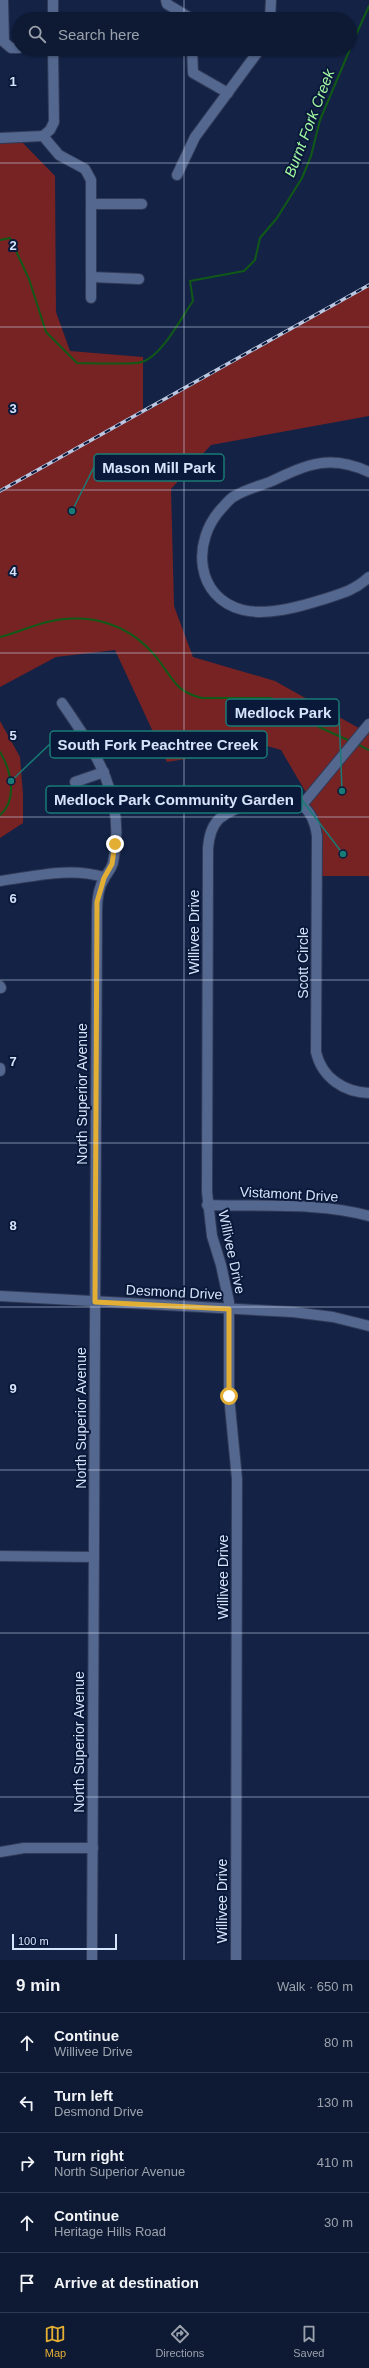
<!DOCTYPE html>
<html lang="en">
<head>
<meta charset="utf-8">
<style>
  :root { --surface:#0e1a34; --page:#1c2740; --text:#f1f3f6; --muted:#9ba1ac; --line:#2e384f; --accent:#e3ae34 }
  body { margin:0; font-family:Arial,sans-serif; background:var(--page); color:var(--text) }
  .scale { position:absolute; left:12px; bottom:10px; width:105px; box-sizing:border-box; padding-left:4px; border:2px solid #d7e3fa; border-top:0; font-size:11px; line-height:14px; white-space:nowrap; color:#d7e3fa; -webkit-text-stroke:3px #0a183a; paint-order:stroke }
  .stop { position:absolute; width:12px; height:12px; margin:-9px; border:3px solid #e3ae34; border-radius:50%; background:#fff }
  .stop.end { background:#e3ae34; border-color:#fff; box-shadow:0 1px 4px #0008 }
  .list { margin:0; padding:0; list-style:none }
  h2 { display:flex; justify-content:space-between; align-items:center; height:52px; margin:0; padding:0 16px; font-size:17px }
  h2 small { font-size:13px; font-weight:400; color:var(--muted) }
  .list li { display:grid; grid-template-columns:26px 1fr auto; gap:12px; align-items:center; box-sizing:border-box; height:60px; padding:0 16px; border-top:1px solid var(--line) }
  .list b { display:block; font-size:15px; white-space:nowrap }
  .list p { margin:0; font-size:13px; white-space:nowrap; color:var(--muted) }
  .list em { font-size:13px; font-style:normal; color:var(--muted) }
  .icon { flex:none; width:22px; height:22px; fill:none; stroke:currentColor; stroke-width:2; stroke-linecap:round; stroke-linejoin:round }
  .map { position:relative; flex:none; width:369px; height:1960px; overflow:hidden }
  .search { position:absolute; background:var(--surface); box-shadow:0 1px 3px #0004; left:12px; right:12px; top:12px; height:44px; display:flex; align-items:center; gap:10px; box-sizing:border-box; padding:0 14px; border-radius:22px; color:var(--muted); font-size:15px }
  .sheet { height:352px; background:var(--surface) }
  nav { display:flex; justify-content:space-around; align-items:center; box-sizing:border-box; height:56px; border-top:1px solid var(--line); background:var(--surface); font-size:11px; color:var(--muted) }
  nav a { display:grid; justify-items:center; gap:2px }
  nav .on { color:var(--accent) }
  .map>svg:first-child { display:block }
</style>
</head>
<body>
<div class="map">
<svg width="369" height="1960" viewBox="0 0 369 1960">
  <rect width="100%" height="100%" fill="#132245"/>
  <g fill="#772324">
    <polygon points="21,141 55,176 56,312 70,351 143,357 143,413 369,286 369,416 211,445 171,489 174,606 193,657 275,681 364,731 308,796 281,750 253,742 223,753 167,762 115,650 56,657 0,687 0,142"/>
    <polygon points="0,721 20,757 23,794 23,823 0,838"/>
    <polygon points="365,732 369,733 369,876 317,876 316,829 302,805"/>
  </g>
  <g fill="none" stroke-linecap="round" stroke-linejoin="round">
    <g stroke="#105916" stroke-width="2">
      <polyline points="350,48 369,6"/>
      <path d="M 0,240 L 10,238 L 29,279 L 46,332 L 77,363 C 89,363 133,365 142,362 C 162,356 181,318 193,301 L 190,281 L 244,271 L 255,260 L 260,238 L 277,218 L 302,178 L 311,156 L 320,120 L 350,49"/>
      <path d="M 0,637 C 16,633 31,626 47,622 C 91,612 132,624 160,662 C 174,681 177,692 202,698 L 270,698 L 301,711 L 319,727 L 350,741"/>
      <polyline points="357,744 369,750"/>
      <path d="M 0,752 C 11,770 18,800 0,815"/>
    </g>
    <g stroke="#313a58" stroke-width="12">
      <g id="minor">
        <polyline points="3,0 4,42 11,48 19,48"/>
        <polyline points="53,0 53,19"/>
        <polyline points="166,0 167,4 192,19"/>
        <polyline points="270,19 271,0"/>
        <polyline points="192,49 193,73 228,93"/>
        <polyline points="43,136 59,155 85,169 91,180 91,298"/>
        <polyline points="43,136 50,130 54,122 53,49"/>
        <polyline points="0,138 43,136"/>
        <polyline points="177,175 195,137 260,49"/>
        <polyline points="91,204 142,204"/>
        <polyline points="91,277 139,279"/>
        <path d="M 369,472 C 330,454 308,464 272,481 C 260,486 246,489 235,496 C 230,498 226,504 222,508 C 191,541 195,598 243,610 C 267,616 299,607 321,600 C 340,594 354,591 369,577"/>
        <path d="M 62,703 C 96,752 127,799 113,863 C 111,870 107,873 104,879 C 98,888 97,901 97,911 L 92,1960"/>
        <polyline points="75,782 104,772"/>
        <polyline points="302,805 369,724"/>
        <path d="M 0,881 C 36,876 69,867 104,877"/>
        <polyline points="0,986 1,988"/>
        <polyline points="0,1068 0,1071"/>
        <path d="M 207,1205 C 260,1207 318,1202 369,1216"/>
        <polyline points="0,1296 293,1312 333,1317 369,1326"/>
        <polyline points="0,1556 94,1557"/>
        <polyline points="0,1852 24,1848 93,1848"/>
        <path d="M 236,1960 L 237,1479 L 229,1396 L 229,1302 L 221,1265 L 212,1236 L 207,1192 L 208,848 C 209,837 211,827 219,819 C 229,810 242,806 255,803 C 287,795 312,798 317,836 L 316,1052 C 322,1078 344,1092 369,1093"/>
      </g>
    </g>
    <use href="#minor" stroke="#53678f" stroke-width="10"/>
    <g stroke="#bbc7e0" stroke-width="3.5">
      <polyline id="rail" points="0,491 369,285"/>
    </g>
    <use href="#rail" stroke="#0a183a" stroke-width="2" stroke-dasharray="6" stroke-linecap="butt"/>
  </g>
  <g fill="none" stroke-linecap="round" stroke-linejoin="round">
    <polyline stroke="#e3ae34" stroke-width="5" points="115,844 112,864 104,878 97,902 95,1302 229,1309 229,1396"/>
  </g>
  <path fill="none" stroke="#d7e3fa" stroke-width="1" stroke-opacity="0.55" d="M 184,0 L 184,19M 184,49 L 184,1960M 0,163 L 369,163M 0,327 L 369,327M 0,490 L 369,490M 0,653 L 369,653M 0,817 L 369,817M 0,980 L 369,980M 0,1143 L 369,1143M 0,1307 L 369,1307M 0,1470 L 369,1470M 0,1633 L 369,1633M 0,1797 L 369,1797"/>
  <g text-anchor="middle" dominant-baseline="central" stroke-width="4" stroke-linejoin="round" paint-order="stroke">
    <g font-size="14" fill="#d7e3fa" stroke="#0a183a">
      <text transform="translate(194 932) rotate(-90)">Willivee Drive</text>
      <text transform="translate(303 963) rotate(-90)">Scott Circle</text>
      <text transform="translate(82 1094) rotate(-90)">North Superior Avenue</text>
      <text transform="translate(289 1194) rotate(3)">Vistamont Drive</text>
      <text transform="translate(232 1252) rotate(78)">Willivee Drive</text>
      <text transform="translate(174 1292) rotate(3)">Desmond Drive</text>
      <text transform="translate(81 1418) rotate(-90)">North Superior Avenue</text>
      <text transform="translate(223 1577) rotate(-90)">Willivee Drive</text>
      <text transform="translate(79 1742) rotate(-90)">North Superior Avenue</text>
      <text transform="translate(222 1901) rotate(-90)">Willivee Drive</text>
    </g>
    <g font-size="15" font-style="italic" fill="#a4fba2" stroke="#0a183a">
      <text transform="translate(309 123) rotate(-69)">Burnt Fork Creek</text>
    </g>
  </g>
  <g font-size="13" text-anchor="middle" font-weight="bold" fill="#d7e3fa" stroke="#0a183a" stroke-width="4" stroke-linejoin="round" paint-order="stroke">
    <text x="13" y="86">1</text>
    <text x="13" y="250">2</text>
    <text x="13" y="413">3</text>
    <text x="13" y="576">4</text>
    <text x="13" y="740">5</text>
    <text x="13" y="903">6</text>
    <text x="13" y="1066">7</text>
    <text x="13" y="1230">8</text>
    <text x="13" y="1393">9</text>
  </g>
  <path fill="none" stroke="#197b75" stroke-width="1.5" d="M72 511L94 467M342 791L339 713M11 781L50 744M343 854L302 800"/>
  <g fill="#197b75" stroke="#0a183a" stroke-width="1.5">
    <circle cx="72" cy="511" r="4"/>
    <circle cx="342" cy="791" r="4"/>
    <circle cx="11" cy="781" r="4"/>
    <circle cx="343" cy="854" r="4"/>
  </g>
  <g fill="#0a183a" stroke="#197b75" stroke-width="1.5">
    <rect x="94" y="454" width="130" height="27" rx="4"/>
    <rect x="226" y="699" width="113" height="27" rx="4"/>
    <rect x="50" y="731" width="217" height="27" rx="4"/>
    <rect x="46" y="786" width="256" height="27" rx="4"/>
  </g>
  <g font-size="15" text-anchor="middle" font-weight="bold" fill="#d7e3fa">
    <text x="159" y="473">Mason Mill Park</text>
    <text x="283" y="718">Medlock Park</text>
    <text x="158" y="750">South Fork Peachtree Creek</text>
    <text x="174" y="805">Medlock Park Community Garden</text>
  </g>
</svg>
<div class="scale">100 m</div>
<div class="stop" style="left:229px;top:1396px"></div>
<div class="stop end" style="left:115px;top:844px"></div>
<div class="search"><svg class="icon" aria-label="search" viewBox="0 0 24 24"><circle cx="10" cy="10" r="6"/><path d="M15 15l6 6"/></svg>Search here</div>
</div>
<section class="sheet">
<h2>9 min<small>Walk · 650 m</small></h2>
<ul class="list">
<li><svg class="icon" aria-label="ahead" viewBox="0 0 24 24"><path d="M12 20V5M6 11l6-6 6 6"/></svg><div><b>Continue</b><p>Willivee Drive</p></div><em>80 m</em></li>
<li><svg class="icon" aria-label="left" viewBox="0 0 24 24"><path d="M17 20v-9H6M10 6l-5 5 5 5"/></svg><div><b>Turn left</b><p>Desmond Drive</p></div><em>130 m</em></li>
<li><svg class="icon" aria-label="right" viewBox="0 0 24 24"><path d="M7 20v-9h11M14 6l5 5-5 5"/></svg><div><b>Turn right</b><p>North Superior Avenue</p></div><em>410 m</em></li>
<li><svg class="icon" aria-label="ahead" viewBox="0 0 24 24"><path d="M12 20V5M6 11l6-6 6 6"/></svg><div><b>Continue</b><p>Heritage Hills Road</p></div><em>30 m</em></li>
<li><svg class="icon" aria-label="arrive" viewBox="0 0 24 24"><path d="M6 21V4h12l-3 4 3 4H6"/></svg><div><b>Arrive at destination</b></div></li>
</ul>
</section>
<nav>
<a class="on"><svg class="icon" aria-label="map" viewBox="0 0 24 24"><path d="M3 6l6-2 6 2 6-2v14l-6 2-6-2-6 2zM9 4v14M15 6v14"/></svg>Map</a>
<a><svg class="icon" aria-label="directions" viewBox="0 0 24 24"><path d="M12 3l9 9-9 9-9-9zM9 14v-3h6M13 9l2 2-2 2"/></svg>Directions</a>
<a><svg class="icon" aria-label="saved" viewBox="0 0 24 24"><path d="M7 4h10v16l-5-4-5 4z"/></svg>Saved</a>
</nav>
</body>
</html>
